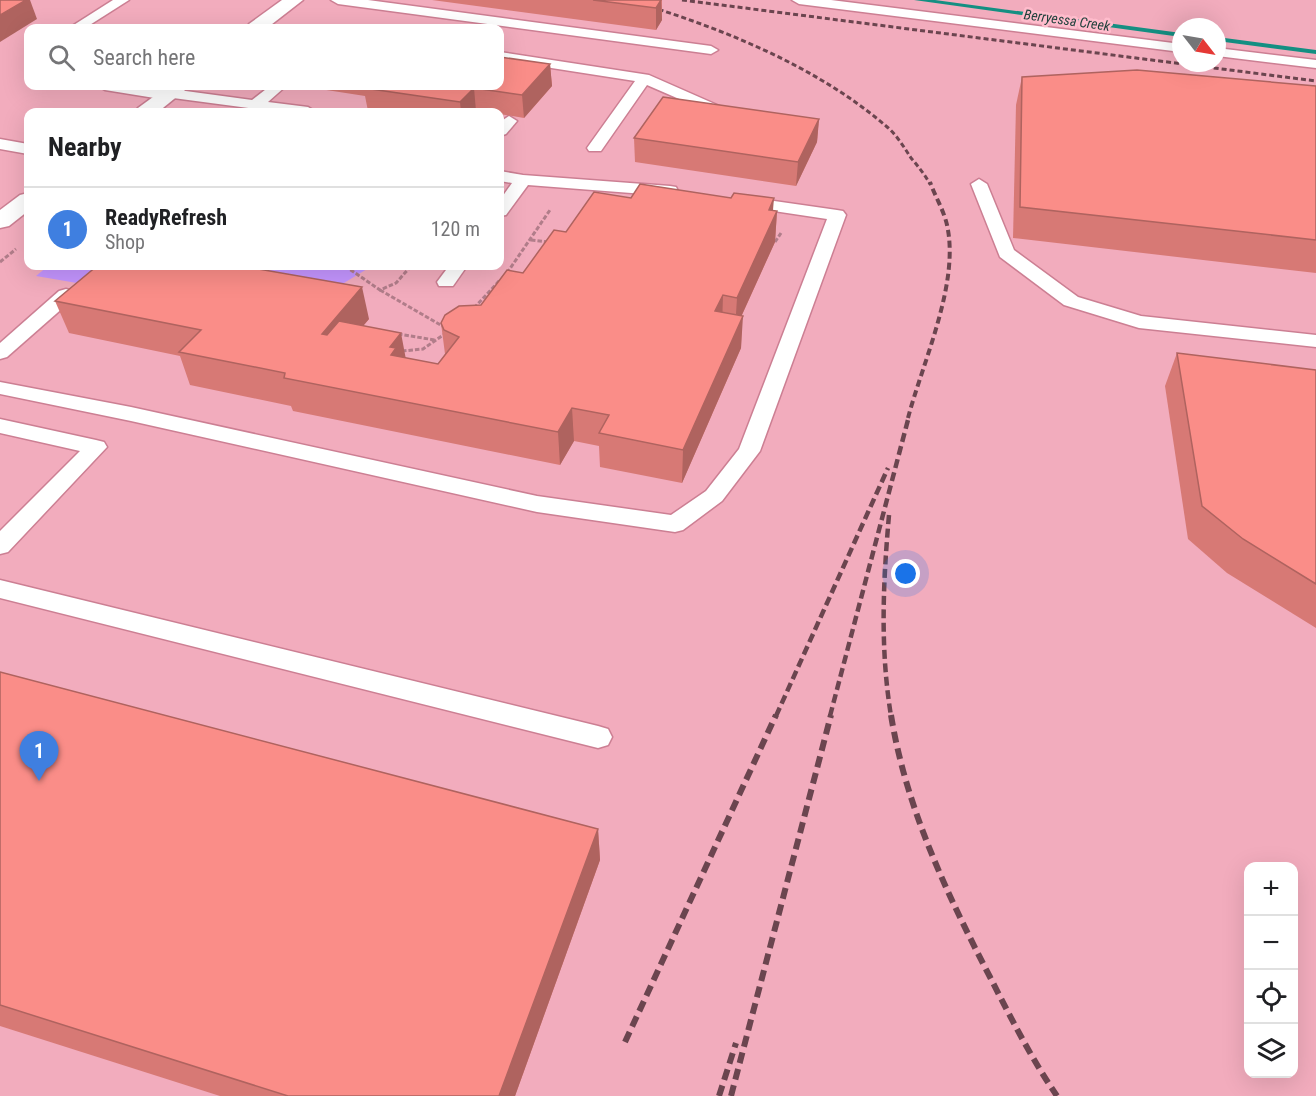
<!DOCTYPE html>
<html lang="en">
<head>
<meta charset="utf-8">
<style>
  :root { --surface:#fff; --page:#f6f6f6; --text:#202124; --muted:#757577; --line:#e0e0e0; --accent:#357b71 }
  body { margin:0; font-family:"Roboto Condensed",sans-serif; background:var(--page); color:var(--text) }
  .controls { position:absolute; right:18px; bottom:18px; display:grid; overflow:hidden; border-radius:12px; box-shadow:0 6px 24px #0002 }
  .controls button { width:54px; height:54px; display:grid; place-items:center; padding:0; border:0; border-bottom:2px solid var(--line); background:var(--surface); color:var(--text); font:30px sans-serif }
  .compass { position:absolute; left:1172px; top:18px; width:54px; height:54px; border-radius:50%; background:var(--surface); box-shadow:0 6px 24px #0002; rotate:121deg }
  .you { position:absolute; left:906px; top:574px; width:21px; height:21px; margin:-15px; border:4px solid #fff; border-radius:50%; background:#1a73e8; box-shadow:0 0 0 9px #1a73e833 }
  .badge { display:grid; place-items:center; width:39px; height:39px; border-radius:50%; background:var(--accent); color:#fff; font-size:20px; font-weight:700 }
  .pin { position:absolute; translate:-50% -50px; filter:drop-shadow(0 2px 3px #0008) }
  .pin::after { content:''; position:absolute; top:32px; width:21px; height:18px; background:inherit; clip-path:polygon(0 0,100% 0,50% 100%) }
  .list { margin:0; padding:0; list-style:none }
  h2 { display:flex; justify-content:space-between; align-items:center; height:78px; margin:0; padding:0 24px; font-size:26px }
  h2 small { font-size:20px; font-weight:400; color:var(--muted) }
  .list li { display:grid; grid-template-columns:39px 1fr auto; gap:18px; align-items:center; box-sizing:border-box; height:84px; padding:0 24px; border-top:2px solid var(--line) }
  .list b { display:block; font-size:22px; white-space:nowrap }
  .list p { margin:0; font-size:20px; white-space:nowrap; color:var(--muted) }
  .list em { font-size:20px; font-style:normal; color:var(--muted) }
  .icon { flex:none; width:33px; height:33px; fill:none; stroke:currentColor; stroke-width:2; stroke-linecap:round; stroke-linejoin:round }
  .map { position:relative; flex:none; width:1316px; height:1096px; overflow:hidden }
  .search { position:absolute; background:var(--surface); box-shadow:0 6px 24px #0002; left:24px; top:24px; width:480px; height:66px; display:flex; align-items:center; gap:15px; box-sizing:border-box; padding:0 21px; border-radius:12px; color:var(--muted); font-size:22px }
  .panel { position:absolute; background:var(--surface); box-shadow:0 6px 24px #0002; left:24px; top:108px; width:480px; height:162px; border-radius:12px }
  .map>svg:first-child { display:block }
</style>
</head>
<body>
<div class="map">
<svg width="1316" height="1096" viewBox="0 0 1316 1096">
  <rect width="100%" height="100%" fill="#ffbccc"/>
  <path fill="#f2acbd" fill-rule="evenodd" d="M 0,0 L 1316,0 L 1316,1096 L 0,1096 ZM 1181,27 L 1217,27 L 1217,63 L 1181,63 ZM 28,28 L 500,28 L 500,86 L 28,86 ZM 28,112 L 500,112 L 500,266 L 28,266 ZM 1248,866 L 1294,866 L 1294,1074 L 1248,1074 Z"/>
  <polygon fill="#c495ff" points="48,266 395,266 392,269 372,266 329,292 90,274 77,283 36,276"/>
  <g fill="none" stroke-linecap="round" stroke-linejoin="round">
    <g fill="#148f82" fill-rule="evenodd">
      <polygon points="914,0 935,0 1181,33 1181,37"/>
      <polygon points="1217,37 1316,50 1316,54 1217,41"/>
    </g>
    <g stroke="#cc7f93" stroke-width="3">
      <g id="lane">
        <polygon points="113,0 129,0 85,28 69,28"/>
        <polygon points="331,0 368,0 711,46 718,50 711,54 338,4"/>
        <polygon points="792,0 831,0 1181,44 1181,52 799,4"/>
        <polygon points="1217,48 1316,60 1316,68 1217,56"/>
        <polygon points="500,52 649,75 733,112 736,115 728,120 723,118 647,85 601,151 589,151 587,148 635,81 500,60"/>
        <polygon points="98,86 132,86 165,90 171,89 252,100 270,86 286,86 268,102 308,107 316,112 279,112 173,98 167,100 105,90"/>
        <polygon points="509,116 517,121 506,134 500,136 500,122"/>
        <polygon points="0,139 28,144 28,154 0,149"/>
        <polygon points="500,171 523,175 670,186 676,187 678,191 676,195 670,196 528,185 506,215 500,216 500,200 512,183 500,181"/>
        <polygon points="979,179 987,184 1014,250 1078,297 1141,316 1316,335 1316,347 1139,328 1064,305 1000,257 971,184"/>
        <polygon points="740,196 837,210 843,211 846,215 760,451 722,501 683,530 675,532 537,512 131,421 0,394 0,382 131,407 537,496 671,515 706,491 739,449 827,219 734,205 731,201 734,197"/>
        <polygon points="449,266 467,266 453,286 439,286 437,282"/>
        <polygon points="66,289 73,291 75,295 73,299 7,357 0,359 0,343 59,291"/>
        <polygon points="0,419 96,440 104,442 107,447 8,552 0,554 0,531 80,451 0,433"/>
        <polygon points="0,580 598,726 608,729 612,737 608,745 598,748 0,598"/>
      </g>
    </g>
    <g stroke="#cc7f93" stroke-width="3">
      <g id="secondary">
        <polygon points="282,0 303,0 267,28 247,28 249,24"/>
        <polygon points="168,86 190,86 158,112 135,112 138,108"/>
        <polygon points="28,193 28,211 9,226 0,228 0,210 20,195"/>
      </g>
    </g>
    <g stroke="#b17d8a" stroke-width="3" stroke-dasharray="4.5 2" stroke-linecap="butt">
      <polyline points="531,240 548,242"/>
      <polyline points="775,242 781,233"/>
      <polyline points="0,262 16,249"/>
      <polyline points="345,266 380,290 396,283 411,266"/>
      <polyline points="507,273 550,210"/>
      <polyline points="380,290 444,327"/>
      <polyline points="474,308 500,280"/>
      <polyline points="398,334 435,340"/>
      <polyline points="402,351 423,349 446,333"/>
    </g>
    <use href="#lane" fill="#fff" fill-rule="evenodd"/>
    <use href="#secondary" fill="#fff" fill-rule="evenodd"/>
    <g stroke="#6b454f" stroke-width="3" stroke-dasharray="5 3" stroke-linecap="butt">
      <path d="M 628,0 C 717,26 815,65 886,126 C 896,134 904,147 911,158 C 918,166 925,175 930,184"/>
      <polyline points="682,0 1316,81"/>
    </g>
    <path stroke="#6b454f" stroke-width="4" stroke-dasharray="7 4" stroke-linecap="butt" d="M 908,418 C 923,361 960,283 947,225 C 944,211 935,196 930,182"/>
    <g stroke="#6b454f" stroke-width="4.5" stroke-dasharray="9 4.5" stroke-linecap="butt">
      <path d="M 889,515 C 883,584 880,648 891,716"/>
      <polyline points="776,716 888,468"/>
      <polyline points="830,716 909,416"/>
    </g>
    <g stroke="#6b454f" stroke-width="6" stroke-dasharray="11 6" stroke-linecap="butt">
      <path d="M 891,715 C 906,808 947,894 990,977 C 1011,1018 1031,1058 1057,1096"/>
      <polyline points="625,1042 776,715"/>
      <polyline points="719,1096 736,1043"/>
      <polyline points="731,1096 831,715"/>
    </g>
  </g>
  <g fill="#d77975">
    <polygon points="432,0 662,0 662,20 656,30"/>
    <polygon points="550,64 552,86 524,118 500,114 500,112 486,112 476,111 475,112 377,112 368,111 365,96 320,89 319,86 500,86"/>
    <polygon points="1022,77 1316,86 1316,273 1013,238 1016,105"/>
    <polygon points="819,119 817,142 796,186 635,162 634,138"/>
    <polygon points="631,198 777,211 775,242 742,315 741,348 682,483 600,467 599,446 574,441 560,465 293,411 291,406 190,385 180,356 69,333 55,301 369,319 363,326 406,358 438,364 445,354 441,323 481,305 523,273 566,232"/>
    <polygon points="1177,353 1316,370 1316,628 1227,573 1188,539 1165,386"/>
    <polygon points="0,672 598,829 600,860 515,1096 220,1096 0,1026"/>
  </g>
  <g fill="#af635f">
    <polygon points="26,0 30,0 37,19 0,42 0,15"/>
    <polygon points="661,0 662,20 656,30 656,8"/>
    <polygon points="550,64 552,86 524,118 522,95"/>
    <polygon points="474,88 476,111 475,112 461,112 460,102"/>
    <polygon points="819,119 817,142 796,186 798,162"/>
    <polygon points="774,198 772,222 777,211 775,242 735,330 737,298 769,210"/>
    <polygon points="362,287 369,319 329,366 322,334"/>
    <polygon points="723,295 722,327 715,311"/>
    <polygon points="743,316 741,348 682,483 683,450"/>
    <polygon points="401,333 407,365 397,388 390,347"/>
    <polygon points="572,408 574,441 560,465 558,432"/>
    <polygon points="598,829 600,860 515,1096 499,1096"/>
  </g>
  <g fill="#fa8d88" stroke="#af635f" stroke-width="1.5">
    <polygon points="0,0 26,0 0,15"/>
    <polygon points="593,0 661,0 656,8"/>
    <polygon points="500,57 550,64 522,95 474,88 460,102 364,88 367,86 500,86"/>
    <polygon points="1137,70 1316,86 1316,240 1020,207 1022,77"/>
    <polygon points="663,97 819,119 798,162 634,138"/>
    <polygon points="640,184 731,198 734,193 774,198 769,210 777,211 737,298 723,295 715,311 743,316 683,450 599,433 609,415 572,408 558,432 284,378 285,373 179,352 201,330 55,301 97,266 241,266 362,287 322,334 327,335 339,321 401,333 390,347 396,348 391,355 438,364 459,337 444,330 441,323 445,315 459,306 481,305 507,270 523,273 554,230 566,232 594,192 631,198"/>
    <polygon points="1177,353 1316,370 1316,584 1243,539 1202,506"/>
    <polygon points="0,672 598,829 499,1096 288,1096 0,1005"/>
  </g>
  <g text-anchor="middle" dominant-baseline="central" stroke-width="5" stroke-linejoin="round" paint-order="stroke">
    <g font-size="14" font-style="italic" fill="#21413c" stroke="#ffbccc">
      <text transform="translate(1067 20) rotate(8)">Berryessa Creek</text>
    </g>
  </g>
</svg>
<div class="controls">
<button>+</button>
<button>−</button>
<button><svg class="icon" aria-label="locate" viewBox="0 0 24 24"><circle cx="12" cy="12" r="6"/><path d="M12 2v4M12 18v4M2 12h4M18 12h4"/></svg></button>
<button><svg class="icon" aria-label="layers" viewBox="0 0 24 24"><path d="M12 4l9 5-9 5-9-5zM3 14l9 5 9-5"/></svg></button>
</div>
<svg class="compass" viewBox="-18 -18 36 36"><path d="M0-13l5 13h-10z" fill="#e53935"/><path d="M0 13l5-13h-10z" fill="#757577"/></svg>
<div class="you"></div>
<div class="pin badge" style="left:39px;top:781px;background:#3f7fe0">1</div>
<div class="search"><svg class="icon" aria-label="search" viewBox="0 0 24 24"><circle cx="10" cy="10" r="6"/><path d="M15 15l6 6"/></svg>Search here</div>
<section class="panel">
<h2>Nearby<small></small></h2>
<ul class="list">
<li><span class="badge" style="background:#3f7fe0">1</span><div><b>ReadyRefresh</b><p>Shop</p></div><em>120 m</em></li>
</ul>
</section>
</div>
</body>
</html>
